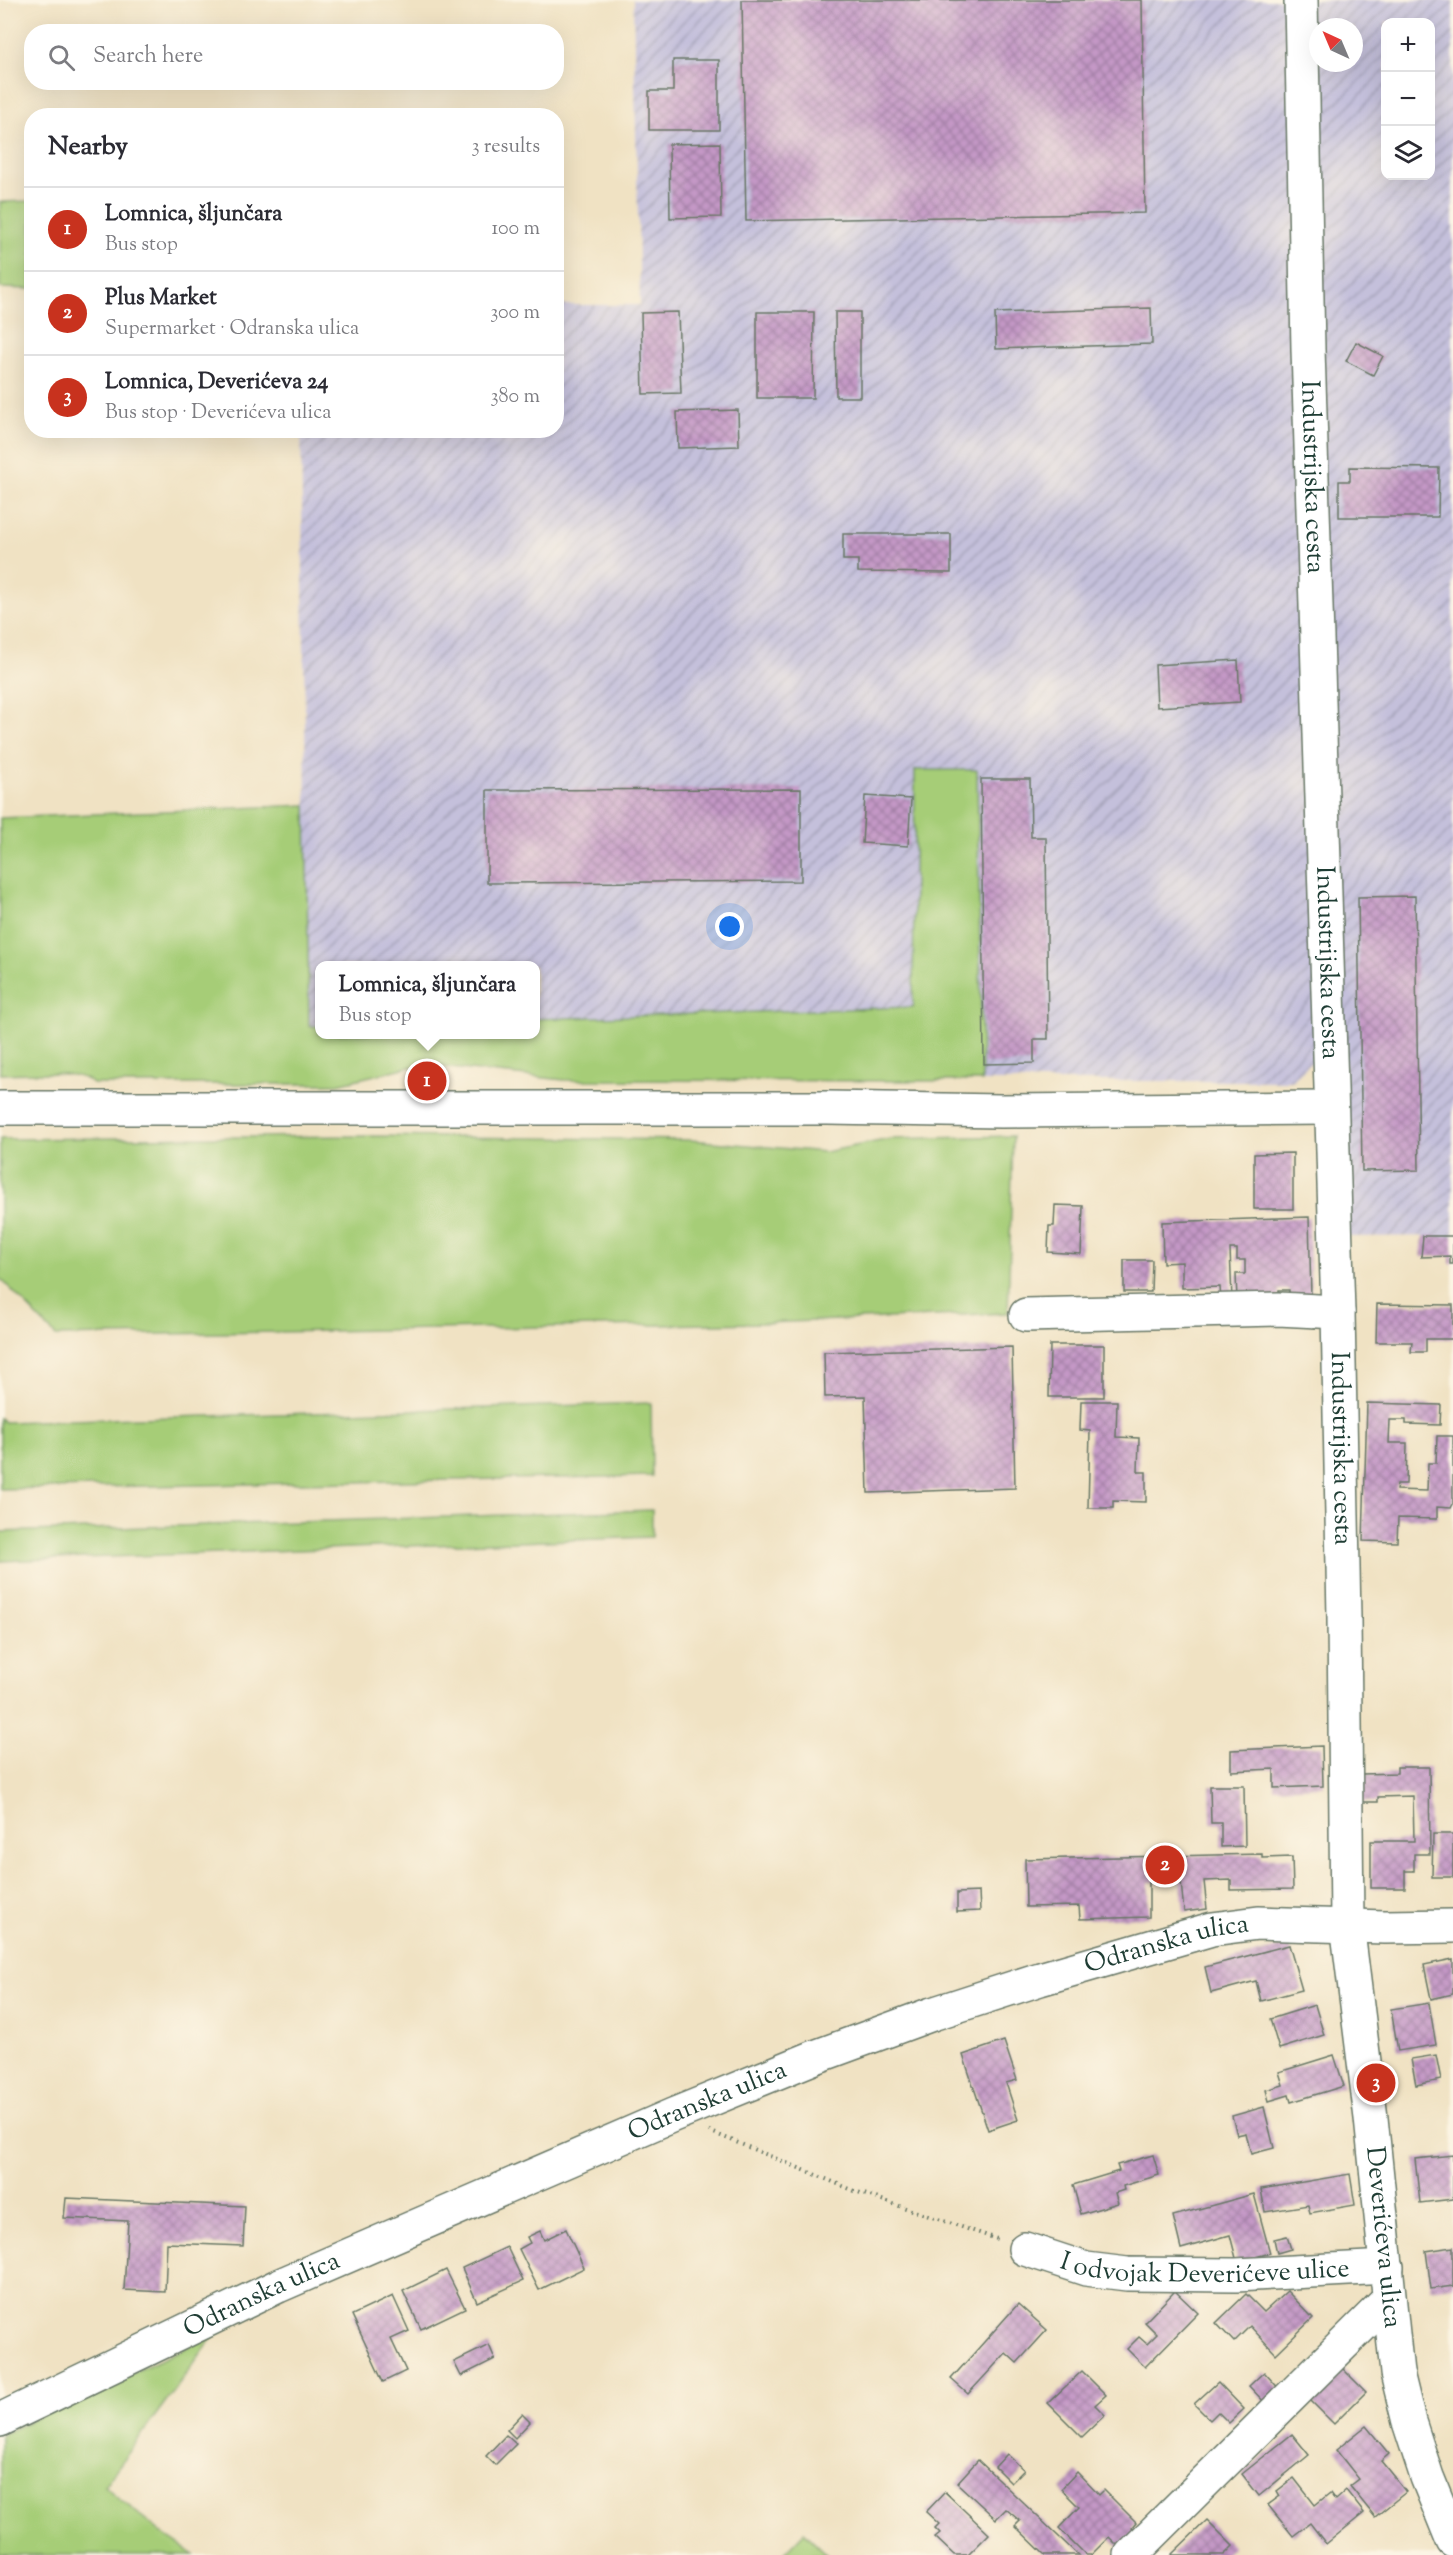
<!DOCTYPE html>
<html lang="en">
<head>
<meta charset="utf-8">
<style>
  :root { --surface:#fff; --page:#f7f7f7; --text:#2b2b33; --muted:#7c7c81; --line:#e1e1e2; --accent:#c8321e }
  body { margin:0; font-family:"Sorts Mill Goudy",serif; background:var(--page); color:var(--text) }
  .controls { position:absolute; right:18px; top:18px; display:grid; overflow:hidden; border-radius:12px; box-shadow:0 6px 24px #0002 }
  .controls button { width:54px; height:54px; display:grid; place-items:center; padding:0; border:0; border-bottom:2px solid var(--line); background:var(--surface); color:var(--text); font:30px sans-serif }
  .compass { position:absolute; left:1309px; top:18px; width:54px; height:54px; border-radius:50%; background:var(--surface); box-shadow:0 6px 24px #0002; rotate:316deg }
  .you { position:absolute; left:730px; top:927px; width:21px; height:21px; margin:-15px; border:4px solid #fff; border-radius:50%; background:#1a73e8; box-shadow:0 0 0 9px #1a73e833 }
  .badge { display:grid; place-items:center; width:39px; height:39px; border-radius:50%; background:var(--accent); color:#fff; font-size:20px; font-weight:700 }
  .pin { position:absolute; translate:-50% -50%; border:3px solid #fff; box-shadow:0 2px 6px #0006 }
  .popup { position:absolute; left:315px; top:961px; width:225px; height:78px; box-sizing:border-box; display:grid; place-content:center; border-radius:12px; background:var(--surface); filter:drop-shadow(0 2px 4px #0005); font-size:20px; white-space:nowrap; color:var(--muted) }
  .popup b { font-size:22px; color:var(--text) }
  .popup::after { content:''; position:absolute; left:50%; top:100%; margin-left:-12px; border:12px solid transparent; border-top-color:var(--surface) }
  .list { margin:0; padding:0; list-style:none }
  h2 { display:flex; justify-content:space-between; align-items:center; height:78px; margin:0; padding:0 24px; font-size:26px }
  h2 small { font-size:20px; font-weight:400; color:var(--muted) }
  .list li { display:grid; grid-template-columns:39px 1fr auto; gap:18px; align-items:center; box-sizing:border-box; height:84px; padding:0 24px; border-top:2px solid var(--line) }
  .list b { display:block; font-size:22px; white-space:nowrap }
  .list p { margin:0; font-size:20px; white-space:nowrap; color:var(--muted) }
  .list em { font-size:20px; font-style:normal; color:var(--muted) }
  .icon { flex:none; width:33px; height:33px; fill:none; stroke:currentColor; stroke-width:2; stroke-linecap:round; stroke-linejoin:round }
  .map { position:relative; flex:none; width:1453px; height:2555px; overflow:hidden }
  .search { position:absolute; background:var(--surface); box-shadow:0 6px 24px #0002; left:24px; top:24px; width:540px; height:66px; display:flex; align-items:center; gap:15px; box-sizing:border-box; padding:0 21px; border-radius:24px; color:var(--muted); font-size:22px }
  .panel { position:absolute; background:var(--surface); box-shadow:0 6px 24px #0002; left:24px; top:108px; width:540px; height:330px; border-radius:24px }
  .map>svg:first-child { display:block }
</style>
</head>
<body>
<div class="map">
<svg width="1453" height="2555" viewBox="0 0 1453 2555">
  <defs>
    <pattern id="industrial-furrows" width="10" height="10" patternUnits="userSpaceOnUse" patternTransform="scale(1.5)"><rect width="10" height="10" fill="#c4c0db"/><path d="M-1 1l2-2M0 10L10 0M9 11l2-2" fill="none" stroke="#9f9db2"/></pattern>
    <pattern id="building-cross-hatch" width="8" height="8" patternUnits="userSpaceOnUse" patternTransform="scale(1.5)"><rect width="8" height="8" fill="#c498c6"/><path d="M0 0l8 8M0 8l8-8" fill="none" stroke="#9f7da2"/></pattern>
  </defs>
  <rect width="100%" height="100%" fill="#fcf5e5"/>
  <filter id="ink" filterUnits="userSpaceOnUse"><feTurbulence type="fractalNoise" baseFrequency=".0167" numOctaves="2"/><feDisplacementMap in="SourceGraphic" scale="12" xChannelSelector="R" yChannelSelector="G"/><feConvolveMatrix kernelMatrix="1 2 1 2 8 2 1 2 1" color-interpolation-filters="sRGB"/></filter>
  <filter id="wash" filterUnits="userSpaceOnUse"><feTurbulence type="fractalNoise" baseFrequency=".008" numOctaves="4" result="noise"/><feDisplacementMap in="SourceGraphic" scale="24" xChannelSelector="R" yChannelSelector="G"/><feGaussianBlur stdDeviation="1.35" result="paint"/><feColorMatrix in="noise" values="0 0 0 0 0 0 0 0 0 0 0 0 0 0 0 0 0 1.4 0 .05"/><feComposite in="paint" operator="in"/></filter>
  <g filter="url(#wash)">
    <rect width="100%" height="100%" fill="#f0e2c3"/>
    <path fill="url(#industrial-furrows)" fill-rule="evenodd" d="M 633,0 L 1453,0 L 1453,1236 L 1346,1237 L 1345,1063 L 1310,1063 L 1292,1081 L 982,1081 L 977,770 L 915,770 L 913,1007 L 535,1019 L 535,966 L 319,966 L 319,1026 L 309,1026 L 301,431 L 556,430 L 557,305 L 640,305 ZM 1386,22 L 1430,22 L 1430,176 L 1386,176 ZM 1318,27 L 1354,27 L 1354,63 L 1318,63 Z"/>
    <g fill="#a6cd77" stroke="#628556" stroke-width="1.5">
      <polygon points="31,201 31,289 0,288 0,202"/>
      <path d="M 915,770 L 977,770 L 982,1081 L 564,1080 L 441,1067 L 408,1067 L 338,1084 L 93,1084 C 78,1068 22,1074 0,1074 L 0,818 L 306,805 L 309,1026 L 319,1026 L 319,1034 L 535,1034 L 535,1019 L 913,1007 Z"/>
      <polygon points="372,1136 690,1140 825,1152 890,1139 1013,1136 1008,1313 764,1323 56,1336 0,1278 0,1139"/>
      <polygon points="651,1403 652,1476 0,1489 0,1418 4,1422"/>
      <polygon points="652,1510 652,1537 0,1561 0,1532"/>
      <polygon points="215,2334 104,2486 167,2537 194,2555 0,2555 0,2435"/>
      <polygon points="804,2532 828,2555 782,2555"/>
    </g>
    <g id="blocks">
      <g fill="url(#building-cross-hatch)">
        <polygon points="742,0 1142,0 1145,213 746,221"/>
        <polygon points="673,60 719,60 719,130 649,130 649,91 673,91"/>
        <polygon points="720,143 721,217 670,218 669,144"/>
        <polygon points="1151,308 1152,344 996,349 995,313"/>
        <polygon points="678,312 681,393 643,394 641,313"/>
        <polygon points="757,312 814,312 813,398 757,398"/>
        <polygon points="835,312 860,312 860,397 836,397"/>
        <polygon points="1356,342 1383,356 1373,375 1346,361"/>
        <polygon points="738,410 739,446 678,448 677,412"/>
        <polygon points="1350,467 1439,468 1438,517 1339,517 1339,481 1350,481"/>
        <polygon points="843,534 951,534 951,573 858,572 858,560 843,560"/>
        <polygon points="1238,660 1240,702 1157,707 1155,665"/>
        <polygon points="981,779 1030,779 1031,837 1046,837 1048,1039 1034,1039 1034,1063 984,1064"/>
        <polygon points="801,789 801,881 487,883 487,790"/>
        <polygon points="865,796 911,799 908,846 862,843"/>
        <polygon points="1415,896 1419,1170 1362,1171 1358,897"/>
        <polygon points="1293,1153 1293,1209 1254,1209 1254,1154"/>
        <polygon points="1055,1205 1083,1206 1081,1254 1048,1252 1049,1226 1054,1226"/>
        <polygon points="1309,1217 1311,1296 1289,1296 1289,1290 1279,1290 1279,1298 1237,1300 1236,1274 1245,1274 1245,1260 1237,1260 1237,1249 1230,1249 1232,1300 1221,1301 1220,1287 1182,1288 1182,1262 1163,1263 1162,1222"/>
        <polygon points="1423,1236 1453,1236 1453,1264 1450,1264 1450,1256 1421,1257"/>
        <polygon points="1124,1260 1152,1260 1151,1292 1124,1292"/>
        <polygon points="1377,1304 1453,1305 1453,1339 1426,1339 1426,1352 1411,1352 1412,1342 1376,1342"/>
        <polygon points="1050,1345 1104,1345 1104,1397 1049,1397"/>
        <polygon points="1012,1347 1015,1488 868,1493 865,1396 825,1397 824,1352"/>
        <polygon points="1081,1401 1117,1401 1116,1437 1139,1438 1138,1472 1146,1472 1146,1502 1113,1501 1113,1508 1088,1508 1090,1431 1080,1430"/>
        <polygon points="1367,1403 1441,1405 1440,1425 1406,1424 1406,1420 1390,1420 1389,1443 1407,1443 1406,1484 1397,1484 1396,1490 1427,1491 1428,1463 1436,1463 1437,1436 1453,1436 1453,1504 1451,1508 1437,1507 1437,1519 1398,1518 1397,1542 1363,1541"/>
        <polygon points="1322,1746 1323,1786 1274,1788 1274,1769 1231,1771 1231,1750"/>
        <polygon points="1397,1767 1429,1767 1430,1854 1414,1854 1414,1871 1405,1871 1405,1888 1371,1888 1371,1841 1414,1841 1413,1796 1378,1797 1378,1802 1362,1802 1362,1774 1397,1773"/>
        <polygon points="1210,1786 1244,1786 1245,1846 1221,1847 1221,1823 1211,1823"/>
        <polygon points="1433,1834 1453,1834 1453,1877 1432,1877"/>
        <polygon points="1262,1854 1262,1858 1292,1857 1293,1889 1231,1890 1231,1880 1204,1881 1207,1909 1184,1912 1181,1882 1149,1882 1149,1917 1080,1919 1079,1906 1026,1907 1025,1859"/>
        <polygon points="979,1892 980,1911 957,1912 957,1893"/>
        <polygon points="1289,1945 1302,1990 1261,2001 1256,1981 1211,1993 1205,1967"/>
        <polygon points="1453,1959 1453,1994 1431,1999 1424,1965"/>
        <polygon points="1429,2003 1436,2045 1398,2051 1391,2009"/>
        <polygon points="1315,2005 1324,2035 1279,2049 1270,2019"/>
        <polygon points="1004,2041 1017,2080 1006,2083 1018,2120 988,2130 963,2055"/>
        <polygon points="1334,2055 1344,2086 1291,2102 1289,2095 1269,2101 1266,2090 1283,2085 1279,2072"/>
        <polygon points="1436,2055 1441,2080 1416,2085 1411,2059"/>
        <polygon points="1264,2107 1274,2148 1251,2154 1246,2133 1237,2135 1232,2116"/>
        <polygon points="1153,2155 1159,2175 1123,2186 1124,2190 1115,2193 1118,2203 1081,2214 1073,2185 1119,2171 1117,2165"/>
        <polygon points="1453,2155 1453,2199 1420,2203 1415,2159"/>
        <polygon points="1350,2174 1355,2205 1310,2213 1308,2205 1265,2212 1261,2189"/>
        <polygon points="1254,2194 1270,2253 1237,2262 1230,2235 1181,2249 1173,2216"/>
        <polygon points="66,2198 245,2206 243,2246 167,2243 165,2292 124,2290 128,2221 64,2218"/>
        <polygon points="566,2229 584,2268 539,2290 519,2249 530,2243 527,2237 540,2231 544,2240"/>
        <polygon points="1287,2236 1291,2249 1277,2253 1274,2239"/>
        <polygon points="507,2247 523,2281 477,2302 462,2268"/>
        <polygon points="1453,2247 1453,2286 1431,2289 1426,2251"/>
        <polygon points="446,2270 465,2308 421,2329 403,2291"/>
        <polygon points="1175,2291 1198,2313 1145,2367 1127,2349 1139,2337 1147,2344 1157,2334 1145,2322"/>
        <polygon points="1287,2291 1313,2318 1276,2354 1250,2326 1234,2342 1216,2323 1246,2294 1264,2312"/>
        <polygon points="393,2296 409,2331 391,2339 406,2371 383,2382 352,2315"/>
        <polygon points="1018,2304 1047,2330 1017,2363 1006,2353 968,2394 951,2379"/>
        <polygon points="489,2345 495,2359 461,2376 454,2362"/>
        <polygon points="1341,2367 1366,2392 1334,2424 1309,2399"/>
        <polygon points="1082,2371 1106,2395 1095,2405 1105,2415 1082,2437 1048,2403"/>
        <polygon points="1264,2372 1282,2392 1268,2406 1249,2386"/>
        <polygon points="1218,2382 1244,2409 1229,2423 1218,2412 1210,2420 1194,2404"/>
        <polygon points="522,2414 530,2422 515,2438 507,2430"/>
        <polygon points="1366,2426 1389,2454 1381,2461 1406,2492 1375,2517 1350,2486 1359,2479 1336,2450"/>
        <polygon points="1292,2434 1309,2455 1259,2496 1242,2474"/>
        <polygon points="506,2435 516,2444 495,2465 486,2456"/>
        <polygon points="1007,2454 1024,2470 1011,2483 995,2467"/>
        <polygon points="978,2460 1017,2497 1078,2555 1045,2555 1015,2526 1020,2521 1006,2509 996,2519 957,2483"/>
        <polygon points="1077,2472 1099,2495 1104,2490 1136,2522 1132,2527 1139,2534 1122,2550 1109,2537 1091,2555 1086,2555 1059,2528 1079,2507 1061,2489"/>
        <polygon points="1294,2478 1315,2505 1330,2493 1335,2500 1346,2490 1364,2513 1326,2544 1310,2523 1293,2536 1268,2505 1280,2496 1277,2491"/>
        <polygon points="945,2492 989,2534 968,2555 954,2555 935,2537 940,2533 935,2528 939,2524 926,2512"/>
        <polygon points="1207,2520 1233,2546 1224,2555 1171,2555"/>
      </g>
    </g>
  </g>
  <g filter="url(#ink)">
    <use href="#blocks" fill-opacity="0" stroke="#687766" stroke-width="1.5"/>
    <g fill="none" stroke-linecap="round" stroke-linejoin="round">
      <g stroke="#687766" stroke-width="36">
        <g id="minor">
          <path id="s1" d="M 1301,0 L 1308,349 L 1338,1312 L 1344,1618 L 1347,1924 L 1371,2118 L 1397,2373 L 1409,2422 L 1427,2477 L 1453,2541"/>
          <polyline points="0,1108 827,1108 1001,1111 1331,1108"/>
          <polyline points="1026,1315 1278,1309 1338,1312"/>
          <path id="s2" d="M 1025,2249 L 1086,2269 L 1127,2274 L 1236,2275 L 1387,2267"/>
          <polyline points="1131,2555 1389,2299"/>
        </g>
      </g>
      <g stroke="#687766" stroke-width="36">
        <g id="major">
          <path id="s3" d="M 0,2420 L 278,2286 L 673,2115 L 815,2057 L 932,2014 L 1040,1979 L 1212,1929 L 1258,1923 L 1385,1927 L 1453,1926"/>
        </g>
      </g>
      <polyline stroke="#687766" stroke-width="4" stroke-dasharray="1.5 4.5" stroke-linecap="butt" points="709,2131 855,2191 1000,2240"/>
      <use href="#minor" stroke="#fff" stroke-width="33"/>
      <use href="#major" stroke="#fff" stroke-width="33"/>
    </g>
  </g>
  <g text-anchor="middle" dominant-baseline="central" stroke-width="4.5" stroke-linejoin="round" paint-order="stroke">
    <g font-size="26" fill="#1f3d34" stroke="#fcf5e5">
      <text stroke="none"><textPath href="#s1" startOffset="477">Industrijska cesta</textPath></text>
      <text stroke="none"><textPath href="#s1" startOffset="963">Industrijska cesta</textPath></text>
      <text stroke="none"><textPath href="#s1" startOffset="1449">Industrijska cesta</textPath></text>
      <text stroke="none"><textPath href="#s3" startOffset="1262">Odranska ulica</textPath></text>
      <text stroke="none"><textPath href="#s3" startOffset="776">Odranska ulica</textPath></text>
      <text stroke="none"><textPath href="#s1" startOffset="2240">Deverićeva ulica</textPath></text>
      <text stroke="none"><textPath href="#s2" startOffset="183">I odvojak Deverićeve ulice</textPath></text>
      <text stroke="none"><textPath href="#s3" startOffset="290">Odranska ulica</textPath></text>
    </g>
  </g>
</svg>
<div class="controls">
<button>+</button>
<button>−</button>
<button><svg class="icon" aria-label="layers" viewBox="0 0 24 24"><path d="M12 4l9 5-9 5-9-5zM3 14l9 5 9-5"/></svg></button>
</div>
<svg class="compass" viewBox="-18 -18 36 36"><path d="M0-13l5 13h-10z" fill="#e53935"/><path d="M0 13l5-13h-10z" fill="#7c7c81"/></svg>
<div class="you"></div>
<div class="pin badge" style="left:427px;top:1081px">1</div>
<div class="popup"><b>Lomnica, šljunčara</b>Bus stop</div>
<div class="pin badge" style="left:1165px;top:1865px">2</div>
<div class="pin badge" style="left:1376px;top:2083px">3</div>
<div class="search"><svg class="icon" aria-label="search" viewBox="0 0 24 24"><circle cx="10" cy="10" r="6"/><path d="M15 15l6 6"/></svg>Search here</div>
<section class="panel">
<h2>Nearby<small>3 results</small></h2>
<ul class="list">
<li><span class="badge">1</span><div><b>Lomnica, šljunčara</b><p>Bus stop</p></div><em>100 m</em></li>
<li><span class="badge">2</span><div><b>Plus Market</b><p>Supermarket · Odranska ulica</p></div><em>300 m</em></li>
<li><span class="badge">3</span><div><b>Lomnica, Deverićeva 24</b><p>Bus stop · Deverićeva ulica</p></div><em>380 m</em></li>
</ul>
</section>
</div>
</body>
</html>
